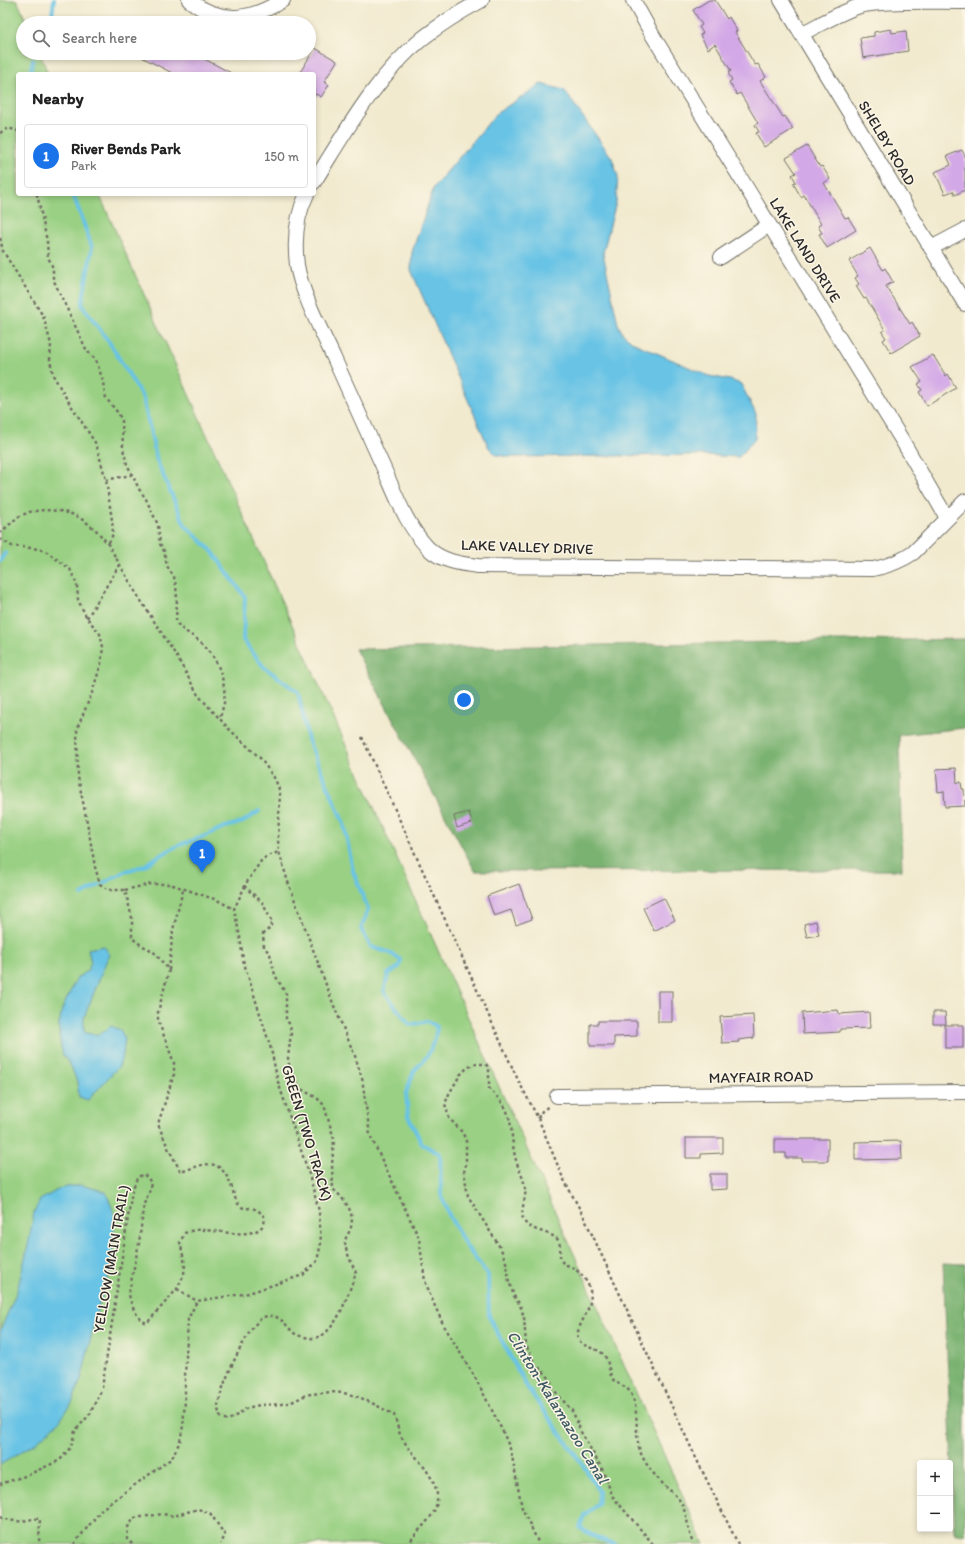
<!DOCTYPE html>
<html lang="en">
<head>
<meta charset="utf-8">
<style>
  :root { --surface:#fff; --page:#f2f2f2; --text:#222; --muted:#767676; --line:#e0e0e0; --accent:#1a73e8 }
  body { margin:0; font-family:Itim,sans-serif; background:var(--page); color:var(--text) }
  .controls { position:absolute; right:12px; bottom:12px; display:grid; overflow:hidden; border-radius:4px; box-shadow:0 2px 6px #0003 }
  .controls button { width:36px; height:36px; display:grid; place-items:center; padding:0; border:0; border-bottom:1px solid var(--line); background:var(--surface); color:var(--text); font:20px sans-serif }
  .you { position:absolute; left:464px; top:700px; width:14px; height:14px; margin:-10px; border:3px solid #fff; border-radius:50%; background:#1a73e8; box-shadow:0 0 0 6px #1a73e833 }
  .badge { display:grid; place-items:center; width:26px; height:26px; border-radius:50%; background:var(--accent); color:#fff; font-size:13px; font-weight:700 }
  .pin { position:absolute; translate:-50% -33px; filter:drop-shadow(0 1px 2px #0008) }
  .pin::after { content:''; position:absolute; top:21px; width:14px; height:12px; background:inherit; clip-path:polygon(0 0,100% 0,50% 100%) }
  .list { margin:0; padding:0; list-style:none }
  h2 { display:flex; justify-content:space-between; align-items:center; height:52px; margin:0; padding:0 16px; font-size:17px }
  h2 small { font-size:13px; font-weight:400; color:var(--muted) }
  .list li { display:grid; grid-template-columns:26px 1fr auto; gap:12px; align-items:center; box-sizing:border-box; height:64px; margin:0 8px 8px; padding:0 8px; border:1px solid var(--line); border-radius:4px }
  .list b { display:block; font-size:15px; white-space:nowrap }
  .list p { margin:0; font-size:13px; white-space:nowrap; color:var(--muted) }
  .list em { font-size:13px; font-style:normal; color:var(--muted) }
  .icon { flex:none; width:22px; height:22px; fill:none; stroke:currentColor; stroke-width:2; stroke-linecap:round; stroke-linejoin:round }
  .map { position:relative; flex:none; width:965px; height:1544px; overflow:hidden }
  .search { position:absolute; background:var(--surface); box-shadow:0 2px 6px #0003; left:16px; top:16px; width:300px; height:44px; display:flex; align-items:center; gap:10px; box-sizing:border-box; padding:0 14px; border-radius:22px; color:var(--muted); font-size:15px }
  .panel { position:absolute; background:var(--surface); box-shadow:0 2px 6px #0003; left:16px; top:72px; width:300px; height:124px; border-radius:4px }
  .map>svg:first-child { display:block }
</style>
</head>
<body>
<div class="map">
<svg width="965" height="1544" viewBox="0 0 965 1544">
  <rect width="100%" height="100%" fill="#fcf5e5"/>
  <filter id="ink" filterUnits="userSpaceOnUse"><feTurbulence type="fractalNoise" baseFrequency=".025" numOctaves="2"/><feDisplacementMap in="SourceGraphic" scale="8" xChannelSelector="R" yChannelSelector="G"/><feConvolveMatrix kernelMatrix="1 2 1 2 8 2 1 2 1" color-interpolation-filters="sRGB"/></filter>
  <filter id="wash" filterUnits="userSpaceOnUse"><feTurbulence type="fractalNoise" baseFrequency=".012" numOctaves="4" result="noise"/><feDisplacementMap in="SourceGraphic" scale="16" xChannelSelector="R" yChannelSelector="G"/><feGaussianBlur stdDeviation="0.9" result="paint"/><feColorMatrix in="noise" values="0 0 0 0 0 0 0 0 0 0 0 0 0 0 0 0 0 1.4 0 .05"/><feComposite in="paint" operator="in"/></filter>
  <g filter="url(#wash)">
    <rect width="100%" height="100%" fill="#f1eacf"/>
    <polygon fill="#99d083" stroke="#627e57" points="0,0 17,0 27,23 23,23 23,53 40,53 48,74 18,74 18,194 99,194 704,1544 0,1544"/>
    <g fill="#7ab271" stroke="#526e4e">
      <polygon points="965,639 965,728 899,735 902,870 475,871 355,649"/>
      <polygon points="943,1263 965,1264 965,1534 955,1534"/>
    </g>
    <g fill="#67c3e5" stroke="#497788">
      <polygon points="541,84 564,90 612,158 618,176 616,202 603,253 618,324 623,334 634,343 709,376 730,380 741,384 756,414 755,439 739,457 702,455 510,457 496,455 489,448 411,270 412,252 434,187 497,113"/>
      <path d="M 104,946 L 109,954 L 84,1018 L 84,1032 C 96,1036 101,1035 111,1026 L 120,1030 L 125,1038 L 123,1055 L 119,1066 L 88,1100 L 79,1097 L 77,1082 L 71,1066 L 63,1055 L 60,1042 L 59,1025 L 62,1009 L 77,978 L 88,970 L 91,962 L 88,949 Z"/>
      <polygon points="81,1185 106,1192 115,1216 111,1268 97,1311 82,1377 72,1403 59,1422 35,1443 0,1465 0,1331 17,1291 27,1250 34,1212 40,1200 61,1188"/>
    </g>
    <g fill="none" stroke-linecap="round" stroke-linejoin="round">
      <g stroke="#67c3e5" stroke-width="4">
        <polyline points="51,23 54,0"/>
        <polyline points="30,74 33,60"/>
        <polyline points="73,194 92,247 82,305 111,345 143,398 157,461 185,525 212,551 245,597 243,640 264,667 298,692 308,740 344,824 353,871 368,909 361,929 371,947 388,952 401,960 399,967 388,974 384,992 410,1025 428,1021 437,1027 435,1038 428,1055 414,1071 406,1093 408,1116 422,1144 440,1154 441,1194 449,1215 466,1246 488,1275 489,1317 527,1387 585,1468 599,1492 598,1504 584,1515 580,1528 597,1538 615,1544"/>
        <polyline points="0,561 5,553"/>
        <polyline points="103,883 126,871 144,866 159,856 179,845 205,836 222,828 243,822 259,811"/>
        <polyline points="82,895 99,885"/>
      </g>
    </g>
    <g id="blocks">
      <g fill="#d3a8e7">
        <polygon points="709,0 715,0 727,19 729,17 737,31 735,32 755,65 758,64 766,77 760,81 783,117 785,116 793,129 764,147 756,133 759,132 755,125 758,123 740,93 737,95 729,82 732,80 728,73 731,71 715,44 708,49 700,35 703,33 699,27 702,25 693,10"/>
        <polygon points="891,29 892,33 906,31 908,51 863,58 860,38 874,36 874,32"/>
        <polygon points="315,48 337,61 324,82 329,85 321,97 316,94 314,97 314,74 299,74"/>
        <polygon points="134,53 193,53 233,74 174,74"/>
        <polygon points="807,146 820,167 822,166 830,179 824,183 845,218 848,217 856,230 827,248 819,234 822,233 818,226 821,224 804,195 801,197 793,183 796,182 792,175 796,173 786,158"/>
        <polygon points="962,150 965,156 965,190 955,195 953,191 945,194 935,172 951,165 947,156"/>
        <polygon points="870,248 883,270 885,268 893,282 886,286 910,324 912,322 920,336 891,353 883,340 886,338 882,332 885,330 866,298 864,299 856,286 859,284 855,278 858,276 849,261"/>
        <polygon points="933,355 946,376 948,374 956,388 927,406 919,392 922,390 918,384 922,382 912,367"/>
        <polygon points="956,768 957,783 961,782 962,789 964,789 965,806 945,807 944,791 938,792 936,769"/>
        <polygon points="469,812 472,823 457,828 454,816"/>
        <polygon points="519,884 532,919 516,925 511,910 494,916 487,896"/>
        <polygon points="664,898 675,920 654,931 643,908"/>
        <polygon points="816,921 819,935 807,937 804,924"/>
        <rect x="658" y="991" width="14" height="31"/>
        <polygon points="838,1010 839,1014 869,1012 870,1028 840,1029 840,1032 803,1034 802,1013"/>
        <polygon points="933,1012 945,1012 946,1024 933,1024"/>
        <polygon points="753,1015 754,1038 738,1040 739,1042 722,1043 720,1017"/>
        <polygon points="598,1021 637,1021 637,1036 614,1037 614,1046 590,1046 590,1024 598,1024"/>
        <rect x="945" y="1025" width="18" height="23"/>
        <polygon points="686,1138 723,1138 723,1153 701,1154 701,1158 686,1158"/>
        <polygon points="775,1139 828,1139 828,1161 802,1161 802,1158 786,1158 786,1153 775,1153"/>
        <polygon points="901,1141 902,1159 855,1160 855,1142"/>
        <polygon points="710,1174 727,1174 727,1189 710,1190"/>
      </g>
    </g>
  </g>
  <g filter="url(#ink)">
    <use href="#blocks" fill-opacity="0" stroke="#706e64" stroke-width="1"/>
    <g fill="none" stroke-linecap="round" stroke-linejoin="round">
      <g stroke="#706e64" stroke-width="16">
        <g id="minor">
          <path d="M 189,0 C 221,25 251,20 283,0"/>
          <polyline points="633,0 653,36 902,440 947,518"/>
          <polyline points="781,0 965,304"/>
          <path d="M 801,34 C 821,24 842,11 863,5 C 895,0 932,2 965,2"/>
          <path d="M 314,182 C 346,131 376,76 423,38 C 442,23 462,11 482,0"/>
          <path d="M 307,194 C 296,216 294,240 297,265 C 301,292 322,332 334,358 C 351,396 368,433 385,471 C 397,498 407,526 428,548 C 441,561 460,564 478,566 L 873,569 C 888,566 900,562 913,553 L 965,501"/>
          <polyline points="931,248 965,230"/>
          <polyline points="721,257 769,225"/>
          <polyline points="557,1096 965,1092"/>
        </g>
      </g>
      <g stroke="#706e64" stroke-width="2.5" stroke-dasharray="3 3" stroke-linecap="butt">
        <polyline points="0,133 8,128 18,131"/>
        <path d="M 37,194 L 47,241 L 48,257 L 53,268 L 53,279 L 87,351 L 96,360 L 102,378 L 106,398 L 118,413 L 122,421 L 123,449 L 127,464 L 139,489 L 146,499 L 158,525 L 160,544 L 164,551 L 167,566 L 174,577 L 176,586 L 177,598 L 176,622 C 184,633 192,634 202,643 C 217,656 227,683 224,703 C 223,708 221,713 220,718"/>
        <polyline points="0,238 3,251 43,316 51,344 50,360 53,375 65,396 96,444 106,480 112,520 113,534 108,544"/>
        <polyline points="106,480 131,475"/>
        <polyline points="0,533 18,517 29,512 44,510 60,511 75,515 86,522 97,531 108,544 136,593 177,657 198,695 229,729 260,758 275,779 280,792 278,840 279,852 288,882 334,1006 355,1056 362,1078 370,1135 419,1238 425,1281 434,1304 443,1324 477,1381 503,1432 511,1451 522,1508 539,1544"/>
        <path d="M 0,539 L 12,546 L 39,549 L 47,552 L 70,569 L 77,585 L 78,600 L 87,618 L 100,634 L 103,647 L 101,664 L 92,693 L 77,729 L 78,777 L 88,827 L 95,867 L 100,884 L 109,890 L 125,890 L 132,918 L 132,938 L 141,945 L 153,951 L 169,970 L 158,1012 L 158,1020 L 174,1063 L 174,1074 L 158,1124 L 168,1148 L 181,1172 C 204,1164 219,1155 231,1185 C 233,1191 235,1200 239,1205 C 246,1213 253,1201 265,1218 C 264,1243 218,1230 203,1230 C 196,1229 190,1231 185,1233 L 180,1242 L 185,1264 L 184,1274 L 177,1289 L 147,1323 C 137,1320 129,1302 129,1292 L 139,1243 L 144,1204 L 149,1192 L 151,1183 L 148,1178 L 143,1174 L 137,1178 L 132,1191 L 102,1388 L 90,1414 L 75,1431 L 71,1447 L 60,1460 L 28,1475 L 0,1484"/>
        <polyline points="87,618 120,564"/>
        <polyline points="362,737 518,1080 538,1118 563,1178 583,1215 695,1456 738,1544"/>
        <path d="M 244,886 L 262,902 L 272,922 L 270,928 L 263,934 L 264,947 L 270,954 L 275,975 L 286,994 L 286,1019 L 290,1025 L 291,1033 L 288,1058 L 290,1070 L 301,1089 L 317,1098 L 324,1105 L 334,1139 L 332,1165 L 333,1189 C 344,1199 355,1211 351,1227 C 350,1232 346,1236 345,1241 C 344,1248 353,1266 356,1273 C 348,1292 336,1341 309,1338 C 304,1337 298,1336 294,1333 C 285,1325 279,1312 264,1317 C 249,1322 218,1391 218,1408 C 218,1411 220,1414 220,1417 L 227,1420 C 236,1418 242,1409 251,1407 C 263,1403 275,1406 287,1403 C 295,1402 300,1397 307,1395 C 312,1393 317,1394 322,1393 C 351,1389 370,1402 394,1415 C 397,1422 398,1432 402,1438 C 415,1460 449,1485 433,1513 C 426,1525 416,1531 409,1544"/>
        <polyline points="125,890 151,884 170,884 217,900 234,909"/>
        <polyline points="169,970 173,930 183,890"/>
        <polyline points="538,1118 542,1111 549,1106"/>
        <polyline points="177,1289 197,1301"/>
        <path d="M 0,1517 C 7,1520 15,1522 23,1521 C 29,1520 34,1518 40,1519 L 39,1544"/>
        <polyline points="74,1544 103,1508 172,1458 180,1441 183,1426 185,1401 185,1376 188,1319 197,1301 249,1293 303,1275 317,1261 321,1243 319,1211 309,1174 278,1082 271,1049 243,960 240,937 234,909 247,882 261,861 267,856 279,852"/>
        <polyline points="132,1544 127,1539 128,1527 134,1518 163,1514 173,1516 198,1509 210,1513 225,1535 221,1544"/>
        <path d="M 653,1544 L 613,1497 L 602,1469 L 581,1432 L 573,1412 L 554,1390 L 550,1379 L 542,1370 L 536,1366 L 526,1345 L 524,1317 L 520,1305 L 514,1296 L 508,1278 L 506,1262 L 501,1249 L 468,1196 L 464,1172 L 466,1164 L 466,1140 L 462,1132 L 449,1118 L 445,1104 L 449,1094 L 460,1075 L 466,1069 L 474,1064 L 486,1064 L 489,1069 L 489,1088 C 495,1095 502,1101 506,1109 C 513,1123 511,1144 516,1160 C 518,1169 524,1178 525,1188 C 527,1198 519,1211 524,1221 C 529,1230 544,1231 553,1236 C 564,1241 558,1252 561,1260 C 563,1265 569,1265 573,1268 C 578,1271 583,1275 586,1281 C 602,1306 571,1326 579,1340 C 582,1346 593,1348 599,1351 C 610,1357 607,1368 612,1378 C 616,1385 626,1385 630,1392 C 640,1407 634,1433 640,1451 C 645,1465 657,1478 667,1488 C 672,1492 678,1497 681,1503 C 688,1516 688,1531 693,1544"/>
      </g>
      <use href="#minor" stroke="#fff" stroke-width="14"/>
    </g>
  </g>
  <g text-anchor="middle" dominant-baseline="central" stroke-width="3" stroke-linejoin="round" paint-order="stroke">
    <g font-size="15" fill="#2b2b2b" stroke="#fcf5e5">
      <text transform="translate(887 143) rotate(59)">SHELBY ROAD</text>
      <text transform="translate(805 250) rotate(58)">LAKE LAND DRIVE</text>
      <text transform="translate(527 547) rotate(2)">LAKE VALLEY DRIVE</text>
      <text transform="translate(761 1077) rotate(-1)">MAYFAIR ROAD</text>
      <text transform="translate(307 1133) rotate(73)">GREEN (TWO TRACK)</text>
      <text transform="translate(111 1259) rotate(-80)">YELLOW (MAIN TRAIL)</text>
    </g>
    <g font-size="16" font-style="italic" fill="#3d5963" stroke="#fcf5e5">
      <text transform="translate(558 1407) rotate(58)">Clinton-Kalamazoo Canal</text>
    </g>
  </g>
</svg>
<div class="controls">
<button>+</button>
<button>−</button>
</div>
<div class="you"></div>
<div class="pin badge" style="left:202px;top:873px">1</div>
<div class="search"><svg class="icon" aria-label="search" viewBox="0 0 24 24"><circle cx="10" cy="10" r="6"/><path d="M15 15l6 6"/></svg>Search here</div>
<section class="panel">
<h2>Nearby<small></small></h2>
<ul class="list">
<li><span class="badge">1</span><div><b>River Bends Park</b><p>Park</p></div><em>150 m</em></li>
</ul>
</section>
</div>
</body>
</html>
